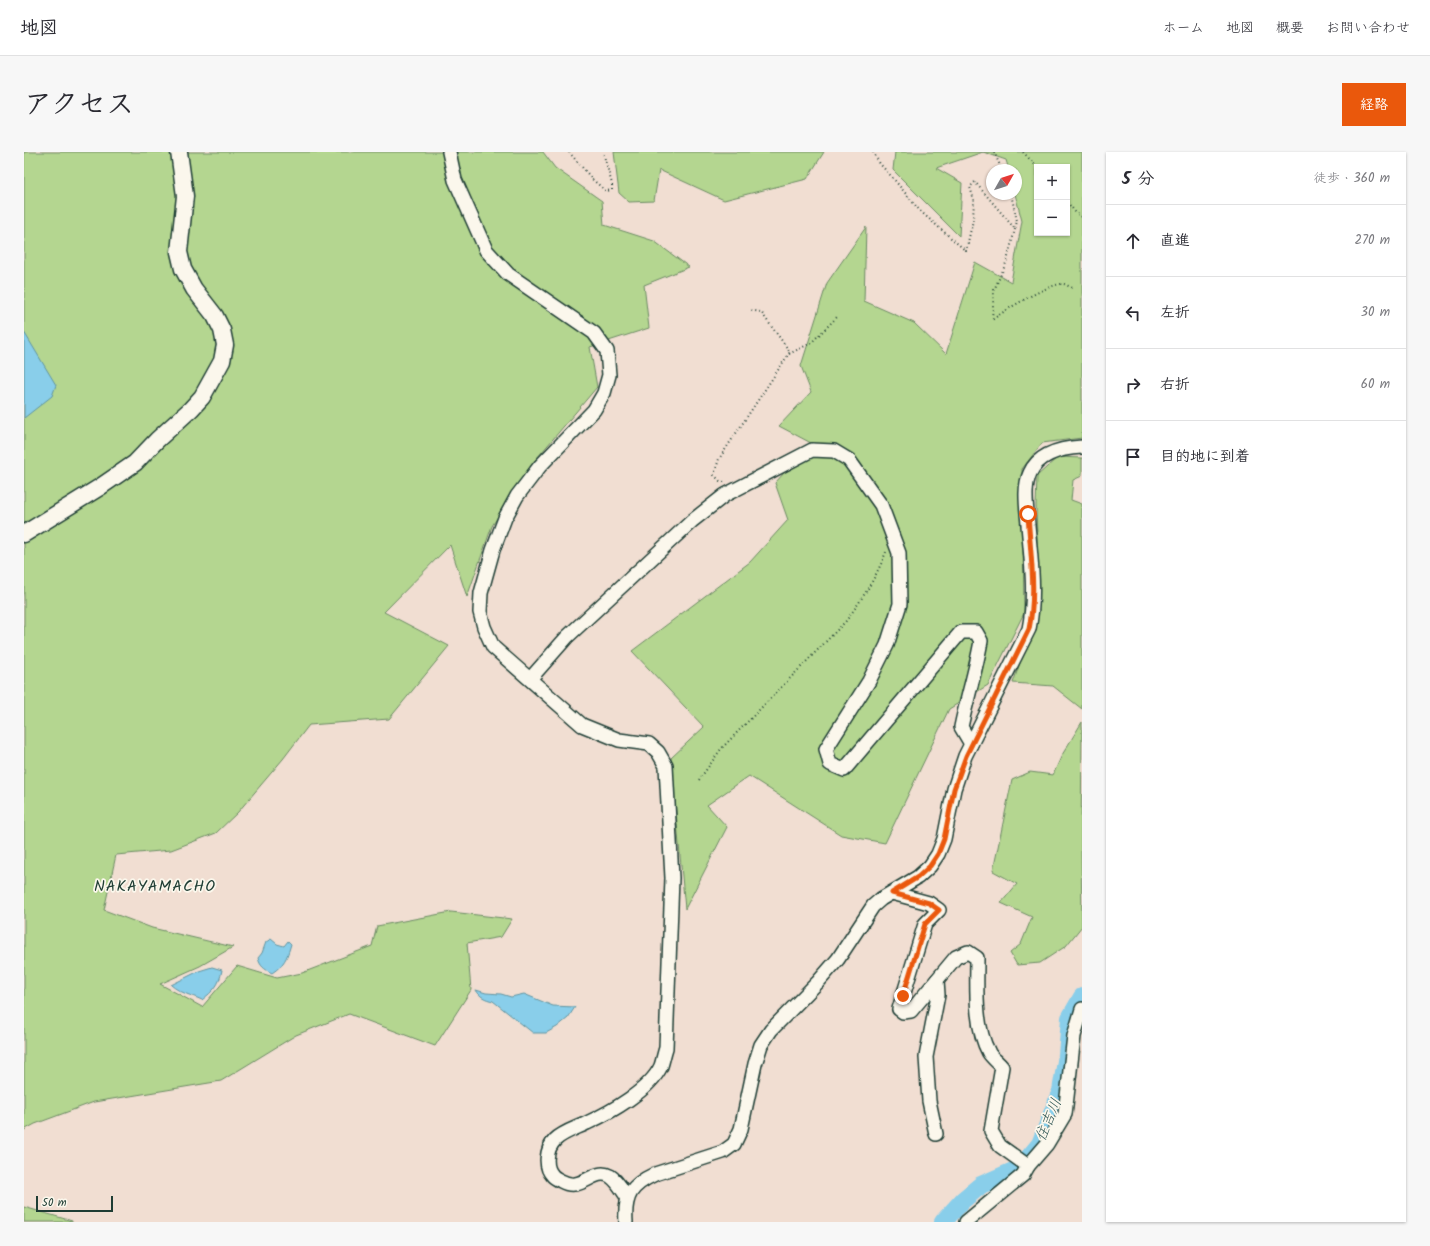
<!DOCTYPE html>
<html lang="ja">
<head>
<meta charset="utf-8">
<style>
  :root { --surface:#fff; --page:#f7f7f7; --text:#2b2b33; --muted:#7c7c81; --line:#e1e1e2; --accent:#ea580c }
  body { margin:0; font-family:Kalam,"Klee One",sans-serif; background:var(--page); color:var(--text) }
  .controls { position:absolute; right:12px; top:12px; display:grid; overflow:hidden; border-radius:0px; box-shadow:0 1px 3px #0004 }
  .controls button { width:36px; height:36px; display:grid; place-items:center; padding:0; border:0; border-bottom:1px solid var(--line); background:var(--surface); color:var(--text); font:20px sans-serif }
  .compass { position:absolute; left:962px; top:12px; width:36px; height:36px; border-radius:50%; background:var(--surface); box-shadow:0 1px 3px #0004; rotate:51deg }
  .scale { position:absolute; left:12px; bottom:10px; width:77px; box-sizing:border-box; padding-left:4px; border:2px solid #1f3d34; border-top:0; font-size:11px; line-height:14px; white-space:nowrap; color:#1f3d34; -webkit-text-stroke:3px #fbf7ec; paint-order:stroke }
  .stop { position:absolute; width:12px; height:12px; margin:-9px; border:3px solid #ea580c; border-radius:50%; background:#fff }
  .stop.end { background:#ea580c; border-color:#fff; box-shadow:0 1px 4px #0008 }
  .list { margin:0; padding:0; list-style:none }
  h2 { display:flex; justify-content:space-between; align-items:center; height:52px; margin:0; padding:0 16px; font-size:17px }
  h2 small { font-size:13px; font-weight:400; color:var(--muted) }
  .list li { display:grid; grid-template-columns:26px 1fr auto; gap:12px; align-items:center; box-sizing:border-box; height:72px; padding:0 16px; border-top:1px solid var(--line) }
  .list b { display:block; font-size:15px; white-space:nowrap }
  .list em { font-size:13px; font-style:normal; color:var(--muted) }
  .icon { flex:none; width:22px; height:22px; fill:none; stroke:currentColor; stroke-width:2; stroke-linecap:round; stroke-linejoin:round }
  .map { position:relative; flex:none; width:1058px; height:1070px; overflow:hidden; border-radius:0px }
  header { display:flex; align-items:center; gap:24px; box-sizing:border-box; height:56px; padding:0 20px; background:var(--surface); border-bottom:1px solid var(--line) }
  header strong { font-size:19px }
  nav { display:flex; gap:22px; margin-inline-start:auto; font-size:14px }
  .intro { display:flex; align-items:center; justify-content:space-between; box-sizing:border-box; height:96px; padding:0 24px }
  h1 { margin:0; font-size:28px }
  .button { padding:10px 18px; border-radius:0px; background:var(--accent); color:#fff; font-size:14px; font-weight:700 }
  main { display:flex; gap:24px; padding:0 24px }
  aside { flex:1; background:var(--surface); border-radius:0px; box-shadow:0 1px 3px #0004 }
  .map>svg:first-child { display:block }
</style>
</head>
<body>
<header>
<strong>地図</strong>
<nav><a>ホーム</a><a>地図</a><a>概要</a><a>お問い合わせ</a></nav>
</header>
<div class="intro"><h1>アクセス</h1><a class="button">経路</a></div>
<main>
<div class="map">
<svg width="1058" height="1070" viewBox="0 0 1058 1070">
  <rect width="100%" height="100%" fill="#f1ded2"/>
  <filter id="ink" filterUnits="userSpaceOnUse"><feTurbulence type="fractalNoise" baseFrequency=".025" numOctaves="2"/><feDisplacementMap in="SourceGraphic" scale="8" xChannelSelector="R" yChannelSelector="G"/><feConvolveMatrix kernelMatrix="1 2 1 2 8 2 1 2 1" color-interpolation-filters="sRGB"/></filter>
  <g filter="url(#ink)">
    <g fill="#b4d690" stroke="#6a8a62" fill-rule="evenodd">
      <polygon points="0,0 519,0 531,16 578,49 580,73 630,89 665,115 620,133 625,176 566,195 573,235 507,313 468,374 443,445 426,393 360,460 425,494 365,567 285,573 259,607 214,660 192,681 147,698 92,703 80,758 128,776 209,795 176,814 136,832 178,855 213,814 253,826 278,821 348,794 353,774 427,760 488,767 477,785 443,791 447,838 411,894 325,862 272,883 197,929 70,950 11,972 0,978"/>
      <polygon points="590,0 800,0 783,27 700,48 635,18 630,49 605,50 595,41"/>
      <path d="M 871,0 L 1058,0 L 1058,286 L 1018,291 L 998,317 L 1000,461 L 964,533 L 925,557 L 861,691 L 817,683 L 725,624 L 683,653 L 703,675 L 661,757 L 647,606 L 680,575 L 608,499 L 726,410 L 764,368 L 751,331 L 787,291 L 755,274 L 787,240 L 777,214 L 803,131 L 842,75 L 840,149 L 890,171 L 922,202 L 951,110 L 987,130 L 998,69 L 991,42 L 992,18 L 985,18 L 982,8 L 959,0 L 912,16 L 938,31 L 935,84 L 869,18 ZM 1013,15 L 1043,15 L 1043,81 L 1013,81 Z"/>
      <polygon points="1034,305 1058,306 1058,324 1049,328 1047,348 1058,352 1058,557 1029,534 989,531 1012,465 1014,414 1012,353 1013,324"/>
      <polygon points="1058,570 1057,694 1058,774 1042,794 1016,811 993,813 986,801 997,792 1008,765 977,751 993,732 969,719 988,628 1006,620 1029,623 1038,603"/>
      <polygon points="0,1055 48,1069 48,1070 0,1070"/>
    </g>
    <g fill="#89ceea" stroke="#5f94a1">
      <polygon points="0,180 32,233 28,244 0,266"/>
      <path d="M 247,787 L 253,792 L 260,794 L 264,789 L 267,792 C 263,806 260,813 248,821 C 240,817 236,814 234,806 L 238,801 L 242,790 Z"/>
      <path d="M 188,815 L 198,818 C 195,834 190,838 178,848 C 167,843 156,841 147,833 L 175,819 Z"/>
      <path d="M 452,838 L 462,841 L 477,842 L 487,845 L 500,842 L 529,854 L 551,855 L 544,866 L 533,875 L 522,881 L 509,881 L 469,849 C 461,847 456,845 452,838 Z"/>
    </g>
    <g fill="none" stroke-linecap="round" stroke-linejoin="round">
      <polyline stroke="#89ceea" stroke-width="18" points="919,1070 939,1048 957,1033 996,1016 1016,992 1037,939 1043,903 1046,866 1058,845"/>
      <g stroke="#1f3d34" stroke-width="16">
        <g id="minor">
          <path d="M 425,0 L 431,28 L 462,98 L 484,122 L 570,181 L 583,199 L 585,223 L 580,241 L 570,258 L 516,314 L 493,344 L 481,366 L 469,398 L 457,441 L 456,460 L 460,475 L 469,495 L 558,573 L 595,588 L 625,592 L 634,600 L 642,614 L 648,726 L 642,896 C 640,902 639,908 637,914 C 626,938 587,960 563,971 C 553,976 539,980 531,988 C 522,997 520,1015 529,1024 C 531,1026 535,1028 537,1029 C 558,1041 569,1015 586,1024 C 593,1028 599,1039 603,1045"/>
          <path d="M 506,527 L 543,485 L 668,369 L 701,343 L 788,298 L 810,299 L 825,308 L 857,353 L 875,401 L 876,452 L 863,493 L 845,529 L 802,597 L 806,612 L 820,618 L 937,480 L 952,480 L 957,489 C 952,518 943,546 937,575 L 947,592"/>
          <path d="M 868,741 L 905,751 L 915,758 L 901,772 L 875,857 L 879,860 L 887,859 L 932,805 L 944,800 L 953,806 C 953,835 950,874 965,901 C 968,906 974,910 978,915 L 967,979 L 976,994 L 1004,1014"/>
          <polyline points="912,982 905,949 902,905 914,843 913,828"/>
          <path d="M 602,1070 C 600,1044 607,1033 631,1022 L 699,1000 L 710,992 L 717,977 L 731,912 L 737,893 L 747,878 L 794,830 L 814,807 L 849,754 L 857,747 L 894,725 L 906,714 L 914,702 L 920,687 L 930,637 L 941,604 L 1005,477 C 1012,443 1007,407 1004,373 C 1003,357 999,336 1006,321 C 1015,301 1038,296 1058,295"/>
          <polyline points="942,1070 999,1023 1004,1014 1023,992 1041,962 1050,884 1058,857"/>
        </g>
      </g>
      <g stroke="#1f3d34" stroke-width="19">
        <polyline id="major" points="0,382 76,335 111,311 133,288 167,257 178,245 198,209 201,193 198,178 191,164 170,137 159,117 155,100 161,44 155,0"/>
      </g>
      <g stroke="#1f3d34" stroke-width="2" stroke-dasharray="1 3" stroke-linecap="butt">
        <polyline points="545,0 569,28 582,39 588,38 588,32 579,0"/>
        <polyline points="849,0 856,12 868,25 896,59 942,99 949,68 950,48 946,35 951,30 991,77 993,69 987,42"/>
        <polyline points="970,0 978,18"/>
        <polyline points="999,0 1013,15"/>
        <polyline points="1043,50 1052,61 1058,65"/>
        <path d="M 991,77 L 983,109 L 970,138 L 968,168 C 979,159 1027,130 1040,132 C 1043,133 1046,135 1049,136"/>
        <polyline points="765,202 787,191 814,164"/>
        <polyline points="700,330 696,329 690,323 695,307 766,200 737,160 725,158"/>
        <path d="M 675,628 L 697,597 L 822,469 C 838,447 852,426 862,400"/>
      </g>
      <use href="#minor" stroke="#fbf7ec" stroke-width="13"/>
      <use href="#major" stroke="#fbf7ec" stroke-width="16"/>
    </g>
  </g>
  <g fill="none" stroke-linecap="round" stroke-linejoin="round" filter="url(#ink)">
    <path stroke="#ea580c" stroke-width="5" d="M 879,844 L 901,772 L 915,758 L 905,751 L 868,741 L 894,725 L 906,714 L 914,702 L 920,687 L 930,637 L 942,604 L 1005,477 C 1013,439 1006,400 1004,362"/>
  </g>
  <g text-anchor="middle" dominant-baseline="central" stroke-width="3.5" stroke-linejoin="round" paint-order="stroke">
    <g font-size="15" font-style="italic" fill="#345a58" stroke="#fbf7ec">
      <text transform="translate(1025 968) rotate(-67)">住吉川</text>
    </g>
    <g font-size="16" letter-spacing="1" fill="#1f3d34" stroke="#fbf7ec">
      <text x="131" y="734">NAKAYAMACHO</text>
    </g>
  </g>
</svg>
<div class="controls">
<button>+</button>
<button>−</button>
</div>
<svg class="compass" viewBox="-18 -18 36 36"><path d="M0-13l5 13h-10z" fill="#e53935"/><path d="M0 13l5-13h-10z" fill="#7c7c81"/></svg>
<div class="scale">50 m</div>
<div class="stop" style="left:1004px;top:362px"></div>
<div class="stop end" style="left:879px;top:844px"></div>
</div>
<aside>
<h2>5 分<small>徒歩 · 360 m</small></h2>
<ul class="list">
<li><svg class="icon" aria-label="ahead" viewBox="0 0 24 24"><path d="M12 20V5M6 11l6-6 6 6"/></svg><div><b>直進</b></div><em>270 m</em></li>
<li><svg class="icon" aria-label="left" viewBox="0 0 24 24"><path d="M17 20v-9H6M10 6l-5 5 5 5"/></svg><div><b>左折</b></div><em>30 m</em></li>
<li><svg class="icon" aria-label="right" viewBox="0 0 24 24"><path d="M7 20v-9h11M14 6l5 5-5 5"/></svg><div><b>右折</b></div><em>60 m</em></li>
<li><svg class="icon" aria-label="arrive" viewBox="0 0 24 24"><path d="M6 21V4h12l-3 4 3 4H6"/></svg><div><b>目的地に到着</b></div></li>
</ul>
</aside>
</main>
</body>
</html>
